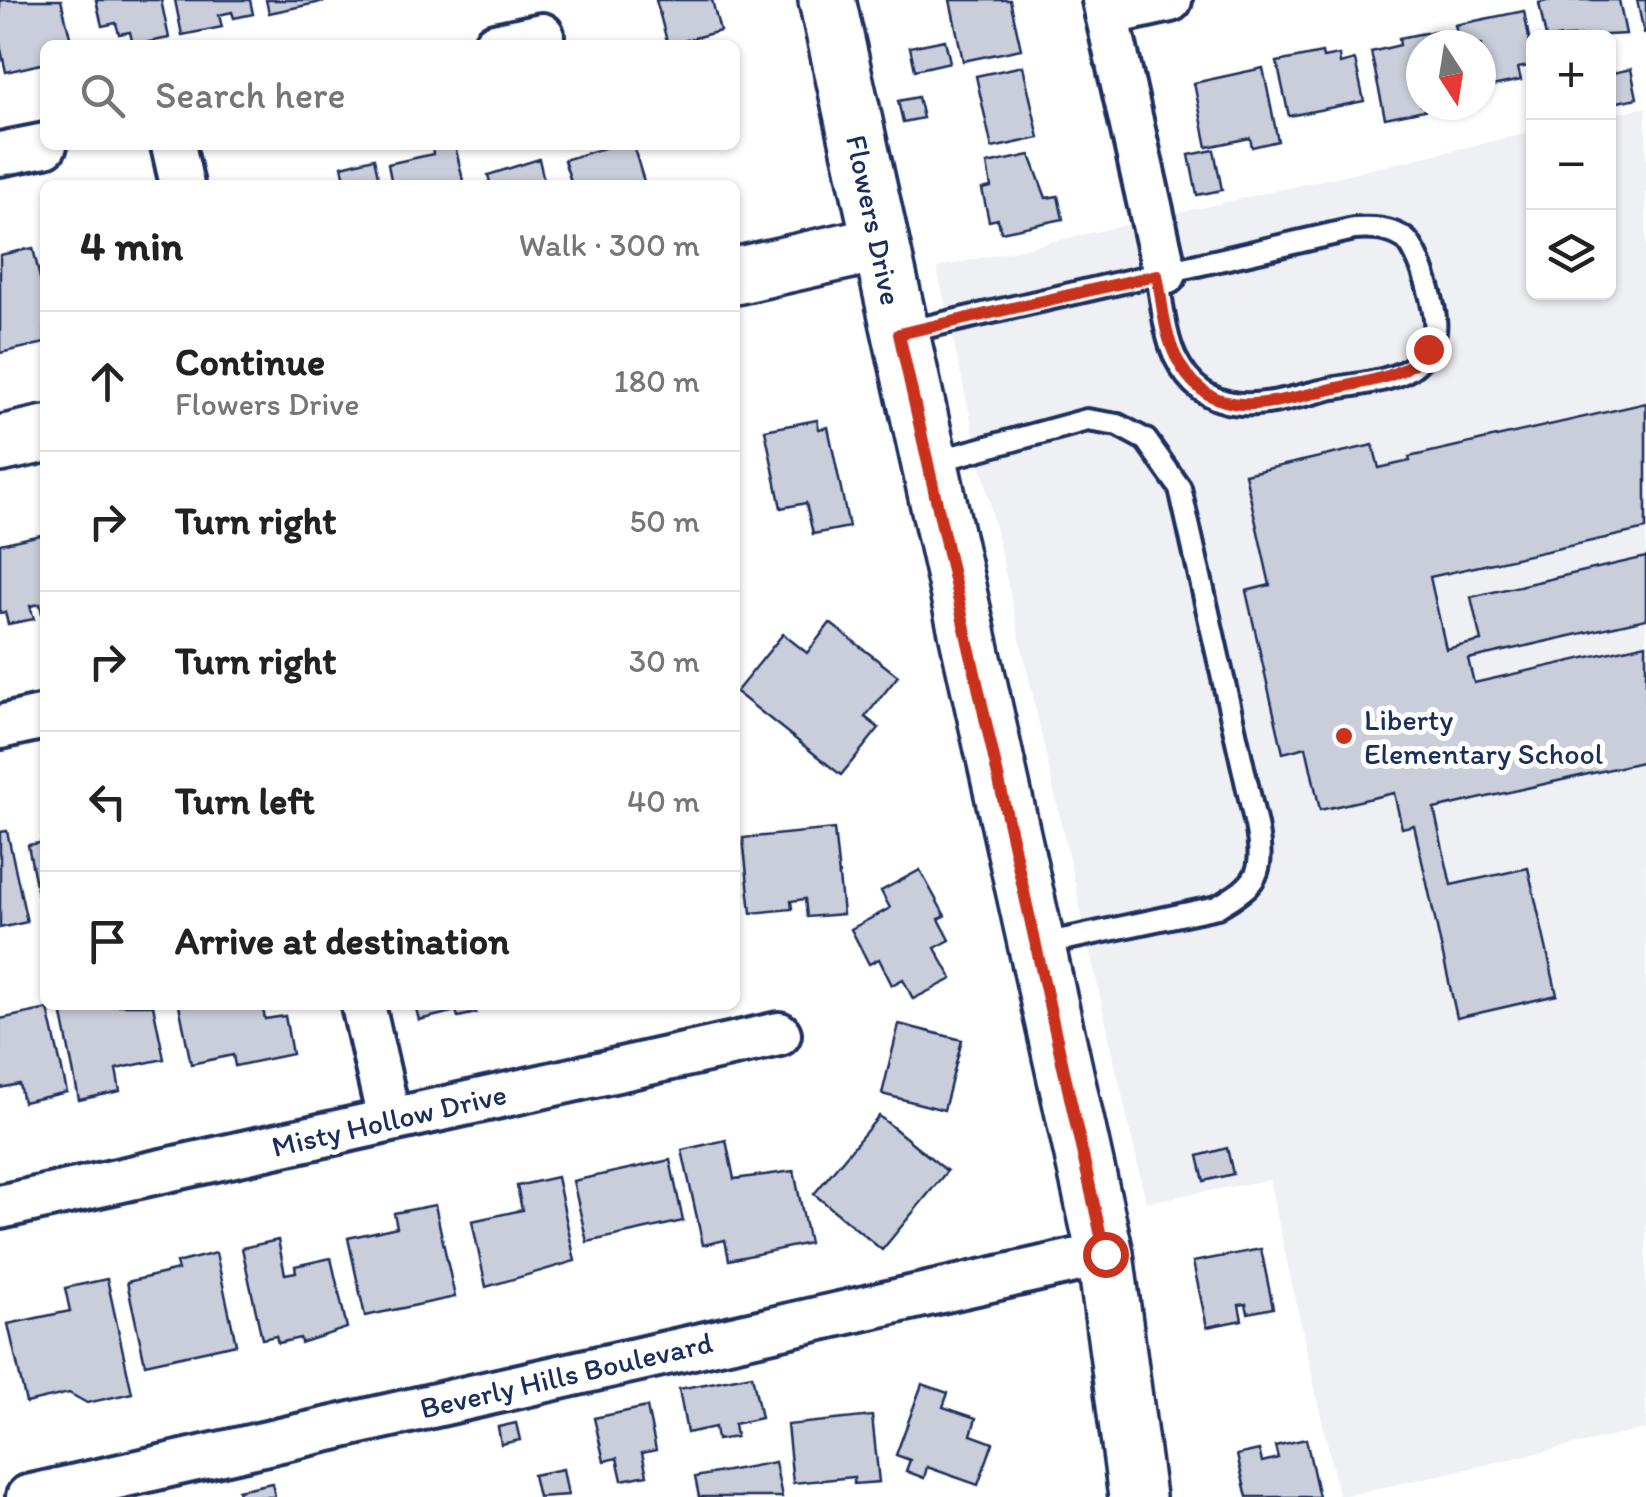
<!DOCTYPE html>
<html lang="en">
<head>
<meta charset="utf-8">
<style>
  :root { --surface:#fff; --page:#f2f2f2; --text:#222; --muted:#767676; --line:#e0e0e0 }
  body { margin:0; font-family:Itim,sans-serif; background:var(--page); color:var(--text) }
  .controls { position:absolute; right:30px; top:30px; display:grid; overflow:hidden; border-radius:15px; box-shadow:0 2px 8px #0004 }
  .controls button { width:90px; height:90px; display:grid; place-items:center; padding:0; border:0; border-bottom:2px solid var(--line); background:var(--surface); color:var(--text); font:50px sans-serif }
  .compass { position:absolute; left:1406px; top:30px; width:90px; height:90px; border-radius:50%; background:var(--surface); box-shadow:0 2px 8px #0004; rotate:168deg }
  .stop { position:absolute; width:30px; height:30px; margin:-22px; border:8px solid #c8321e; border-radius:50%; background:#fff }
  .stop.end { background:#c8321e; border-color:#fff; box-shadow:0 2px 10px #0008 }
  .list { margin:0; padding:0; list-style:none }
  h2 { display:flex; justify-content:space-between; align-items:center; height:130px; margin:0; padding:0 40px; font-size:42px }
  h2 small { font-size:32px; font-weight:400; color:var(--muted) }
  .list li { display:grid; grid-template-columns:65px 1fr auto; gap:30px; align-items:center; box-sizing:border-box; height:140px; padding:0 40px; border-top:2px solid var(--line) }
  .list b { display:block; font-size:38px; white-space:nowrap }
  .list p { margin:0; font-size:32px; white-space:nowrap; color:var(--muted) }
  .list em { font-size:32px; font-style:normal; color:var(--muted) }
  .icon { flex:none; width:55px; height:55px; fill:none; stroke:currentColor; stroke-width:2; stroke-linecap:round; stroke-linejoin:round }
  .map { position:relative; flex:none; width:1646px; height:1497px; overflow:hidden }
  .search { position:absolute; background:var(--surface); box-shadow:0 2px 8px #0004; left:40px; top:40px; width:700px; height:110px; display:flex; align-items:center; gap:25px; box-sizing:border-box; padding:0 35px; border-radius:15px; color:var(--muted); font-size:38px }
  .panel { position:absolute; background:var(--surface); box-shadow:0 2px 8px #0004; left:40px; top:180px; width:700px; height:830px; border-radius:15px }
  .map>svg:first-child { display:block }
</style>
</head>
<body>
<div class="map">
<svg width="1646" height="1497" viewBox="0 0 1646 1497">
  <rect width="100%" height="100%" fill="#fff"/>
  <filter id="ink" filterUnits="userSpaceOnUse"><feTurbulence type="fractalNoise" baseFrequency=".01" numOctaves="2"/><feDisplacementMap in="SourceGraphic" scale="20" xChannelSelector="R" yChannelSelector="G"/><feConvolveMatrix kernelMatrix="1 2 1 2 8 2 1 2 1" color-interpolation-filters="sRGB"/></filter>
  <g filter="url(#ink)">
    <polygon fill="#eff0f4" points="1646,107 1646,1429 1339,1497 1269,1180 1146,1202 937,268 1533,132 1534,292 1608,292 1609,115"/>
    <g fill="#caceda" stroke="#1b2f5e" stroke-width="2.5">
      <polygon points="0,0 61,0 72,45 45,45 45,63 6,72 0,45"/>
      <polygon points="96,0 161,0 169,38 133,45 130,32 119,34 116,23 102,26"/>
      <polygon points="175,0 250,0 253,14 234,18 232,12 219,15 222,27 182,35"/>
      <polygon points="266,0 331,0 269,13"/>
      <polygon points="656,0 712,0 720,31 668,45"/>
      <polygon points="950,0 1010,0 1021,49 963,61"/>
      <polygon points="1550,0 1619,0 1626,34 1546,38 1539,3"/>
      <polygon points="1637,0 1646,0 1646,32 1644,33"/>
      <polygon points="1524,11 1534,65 1518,68 1521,80 1487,87 1485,75 1481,76 1481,45 1460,45 1455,25"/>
      <polygon points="1435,31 1438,45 1421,45 1421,105 1439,107 1385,118 1371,52 1400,45 1399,38"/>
      <polygon points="945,40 950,62 915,70 910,47"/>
      <polygon points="1322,53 1323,58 1339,55 1340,64 1355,60 1364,101 1289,116 1277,62"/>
      <polygon points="1023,66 1039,138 992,148 976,76"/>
      <polygon points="1263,68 1278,141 1252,147 1250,138 1207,147 1194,83"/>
      <polygon points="1631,69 1637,98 1608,104 1608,74"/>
      <polygon points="918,97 923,118 903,122 898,101"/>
      <polygon points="455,145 464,185 392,185 388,164 433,154 432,146"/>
      <polygon points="614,145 633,145 645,185 572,185 564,160"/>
      <polygon points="1214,150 1222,190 1197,195 1189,155"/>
      <polygon points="1030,155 1046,198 1058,196 1063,219 1001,232 998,219 989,221 982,189 991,187 987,164"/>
      <polygon points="374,158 380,185 346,185 342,166"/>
      <polygon points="539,159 545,185 479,185 490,182 488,175"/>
      <polygon points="33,248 45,300 45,343 0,353 0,255"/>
      <polygon points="1646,403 1646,529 1430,577 1446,649 1481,641 1471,597 1646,557 1646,619 1468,659 1474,683 1646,644 1646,761 1434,809 1451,885 1528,868 1557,995 1457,1018 1414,825 1402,828 1394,793 1320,810 1306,747 1283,753 1246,591 1270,585 1245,474 1373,445 1379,468 1410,461 1409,457"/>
      <polygon points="817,420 819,429 828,427 849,527 813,534 806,503 781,508 765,430"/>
      <polygon points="45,534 45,628 40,604 30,606 34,619 8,624 5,612 0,613 0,544"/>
      <polygon points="830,623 898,676 865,717 879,728 841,775 736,692 783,634 807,653"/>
      <polygon points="834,829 843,914 807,917 805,899 791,901 792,909 751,913 743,838"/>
      <polygon points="7,831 27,922 0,928 0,832"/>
      <polygon points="45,842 45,904 40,905 28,845"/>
      <polygon points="920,870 945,916 939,919 950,940 935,948 952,979 913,999 903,979 892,985 879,959 869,964 851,929 890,908 881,891"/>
      <polygon points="83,1005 153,1005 164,1059 116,1069 120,1091 79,1100 61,1010"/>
      <polygon points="179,1005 262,1005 265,1019 285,1016 292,1054 235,1066 233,1055 191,1064"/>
      <polygon points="415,1005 487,1005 474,1008 476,1013 458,1017 456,1011 419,1020"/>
      <polygon points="48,1009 67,1092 23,1102 19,1084 0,1088 0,1019"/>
      <polygon points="899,1024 962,1040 944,1110 882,1094"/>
      <polygon points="879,1116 947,1171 882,1250 814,1194"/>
      <polygon points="726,1140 734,1179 794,1171 809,1243 729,1260 725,1240 703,1245 682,1150"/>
      <polygon points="1227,1148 1233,1174 1204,1181 1198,1156"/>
      <polygon points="670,1160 683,1221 587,1242 573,1181"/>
      <polygon points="557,1177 575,1261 486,1287 472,1221 522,1210 517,1186"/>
      <polygon points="435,1205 455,1297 365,1316 348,1238 397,1227 394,1213"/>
      <polygon points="278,1240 285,1274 296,1272 295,1266 331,1258 347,1328 301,1343 300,1338 278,1343 276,1336 262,1339 242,1248"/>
      <polygon points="1261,1249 1273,1308 1248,1313 1246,1304 1239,1305 1242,1320 1207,1327 1193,1262"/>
      <polygon points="216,1253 236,1344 145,1364 127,1282 178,1270 176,1263"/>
      <polygon points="107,1279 132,1393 87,1403 69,1393 26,1403 8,1324 70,1311 65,1288"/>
      <polygon points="752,1375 761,1418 734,1424 736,1437 717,1440 715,1427 687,1433 679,1389"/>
      <polygon points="922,1384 948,1393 943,1407 976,1418 971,1435 993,1443 978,1485 927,1467 924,1478 906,1471 910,1460 896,1455"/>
      <polygon points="647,1407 656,1450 642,1453 647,1475 622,1480 617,1458 604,1461 594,1418"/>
      <polygon points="872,1416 879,1482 854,1484 854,1477 793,1483 787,1425"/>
      <polygon points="516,1423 520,1440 501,1444 498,1427"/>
      <polygon points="1306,1439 1319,1497 1247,1497 1237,1455 1259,1450 1262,1462 1278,1458 1275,1446"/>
      <polygon points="775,1462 782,1497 699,1497 695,1477"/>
      <polygon points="563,1469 568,1495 538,1497 533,1475"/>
      <polygon points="272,1483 275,1497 240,1497 238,1490"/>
    </g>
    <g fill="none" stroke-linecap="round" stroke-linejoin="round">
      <g stroke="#1b2f5e" stroke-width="28">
        <g id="lane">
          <path d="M 905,332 L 1354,229 C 1371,228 1390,228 1405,239 C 1420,251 1438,312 1435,331 C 1433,342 1425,356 1416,364 C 1397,382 1355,384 1329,389 C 1272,403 1208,426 1175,357 C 1164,333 1162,300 1157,275"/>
          <path d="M 929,463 L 1087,420 L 1118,425 L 1146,440 L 1180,488 L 1256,825 C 1265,873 1259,883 1217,907 L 1039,945"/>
        </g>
      </g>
      <g stroke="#1b2f5e" stroke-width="50">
        <g id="street">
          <polyline points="1104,0 1165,273"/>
          <polyline points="1107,14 1170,0"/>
          <polyline points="495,45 542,35"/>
          <polyline points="173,145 182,185"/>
          <polyline points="0,154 45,145"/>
          <polyline points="0,727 45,717"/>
          <polyline points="363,1005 389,1119"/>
          <polyline points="0,1207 779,1034"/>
          <polyline points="28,1497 1105,1254"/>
        </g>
      </g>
      <g stroke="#1b2f5e" stroke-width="62">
        <g id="secondary">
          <polyline points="827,0 1105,1254 1137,1497"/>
          <polyline points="735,276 878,244"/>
          <polyline points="0,444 45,434"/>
        </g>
      </g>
      <use href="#lane" stroke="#fff" stroke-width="20"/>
      <use href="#street" stroke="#fff" stroke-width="42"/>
      <use href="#secondary" stroke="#fff" stroke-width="55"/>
    </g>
  </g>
  <g fill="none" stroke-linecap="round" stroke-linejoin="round" filter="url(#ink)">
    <path stroke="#c8321e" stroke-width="12" d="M 1105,1254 L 899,334 L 1157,275 C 1162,300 1164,334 1176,357 C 1210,427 1273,402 1332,389 C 1367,381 1405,379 1428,349"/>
  </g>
  <circle fill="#c8321e" stroke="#fff" stroke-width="4" cx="1344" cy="736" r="10"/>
  <g text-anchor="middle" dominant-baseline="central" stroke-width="10" stroke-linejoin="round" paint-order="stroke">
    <g font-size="30" fill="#1b2f5e" stroke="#fff">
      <text transform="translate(874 220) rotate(78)">Flowers Drive</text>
      <text transform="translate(389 1120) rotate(-13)">Misty Hollow Drive</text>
      <text transform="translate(566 1375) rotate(-13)">Beverly Hills Boulevard</text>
    </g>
    <g font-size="30" fill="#1b2f5e" stroke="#fff" text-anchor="start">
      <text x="1364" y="719">Liberty<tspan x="1364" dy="34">Elementary School</tspan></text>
    </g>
  </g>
</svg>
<div class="controls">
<button>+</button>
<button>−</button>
<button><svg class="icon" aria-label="layers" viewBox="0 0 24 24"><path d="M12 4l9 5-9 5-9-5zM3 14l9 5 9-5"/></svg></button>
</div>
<svg class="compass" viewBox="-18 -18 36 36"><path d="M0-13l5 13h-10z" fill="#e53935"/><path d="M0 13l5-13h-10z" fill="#767676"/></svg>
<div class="stop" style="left:1105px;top:1254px"></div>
<div class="stop end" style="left:1428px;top:349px"></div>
<div class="search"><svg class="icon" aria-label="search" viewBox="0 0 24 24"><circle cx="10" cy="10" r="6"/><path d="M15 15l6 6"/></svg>Search here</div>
<section class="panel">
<h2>4 min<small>Walk · 300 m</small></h2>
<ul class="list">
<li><svg class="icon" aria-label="ahead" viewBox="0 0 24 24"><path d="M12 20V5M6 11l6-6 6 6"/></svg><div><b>Continue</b><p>Flowers Drive</p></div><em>180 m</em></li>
<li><svg class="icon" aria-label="right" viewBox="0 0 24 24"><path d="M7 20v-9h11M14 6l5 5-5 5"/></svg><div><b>Turn right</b></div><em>50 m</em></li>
<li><svg class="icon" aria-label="right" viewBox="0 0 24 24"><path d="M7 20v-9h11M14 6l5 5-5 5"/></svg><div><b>Turn right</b></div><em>30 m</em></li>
<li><svg class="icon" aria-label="left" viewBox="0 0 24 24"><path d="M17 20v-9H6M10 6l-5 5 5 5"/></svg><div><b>Turn left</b></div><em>40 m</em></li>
<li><svg class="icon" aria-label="arrive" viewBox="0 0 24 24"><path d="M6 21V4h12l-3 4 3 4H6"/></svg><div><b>Arrive at destination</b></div></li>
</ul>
</section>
</div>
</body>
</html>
